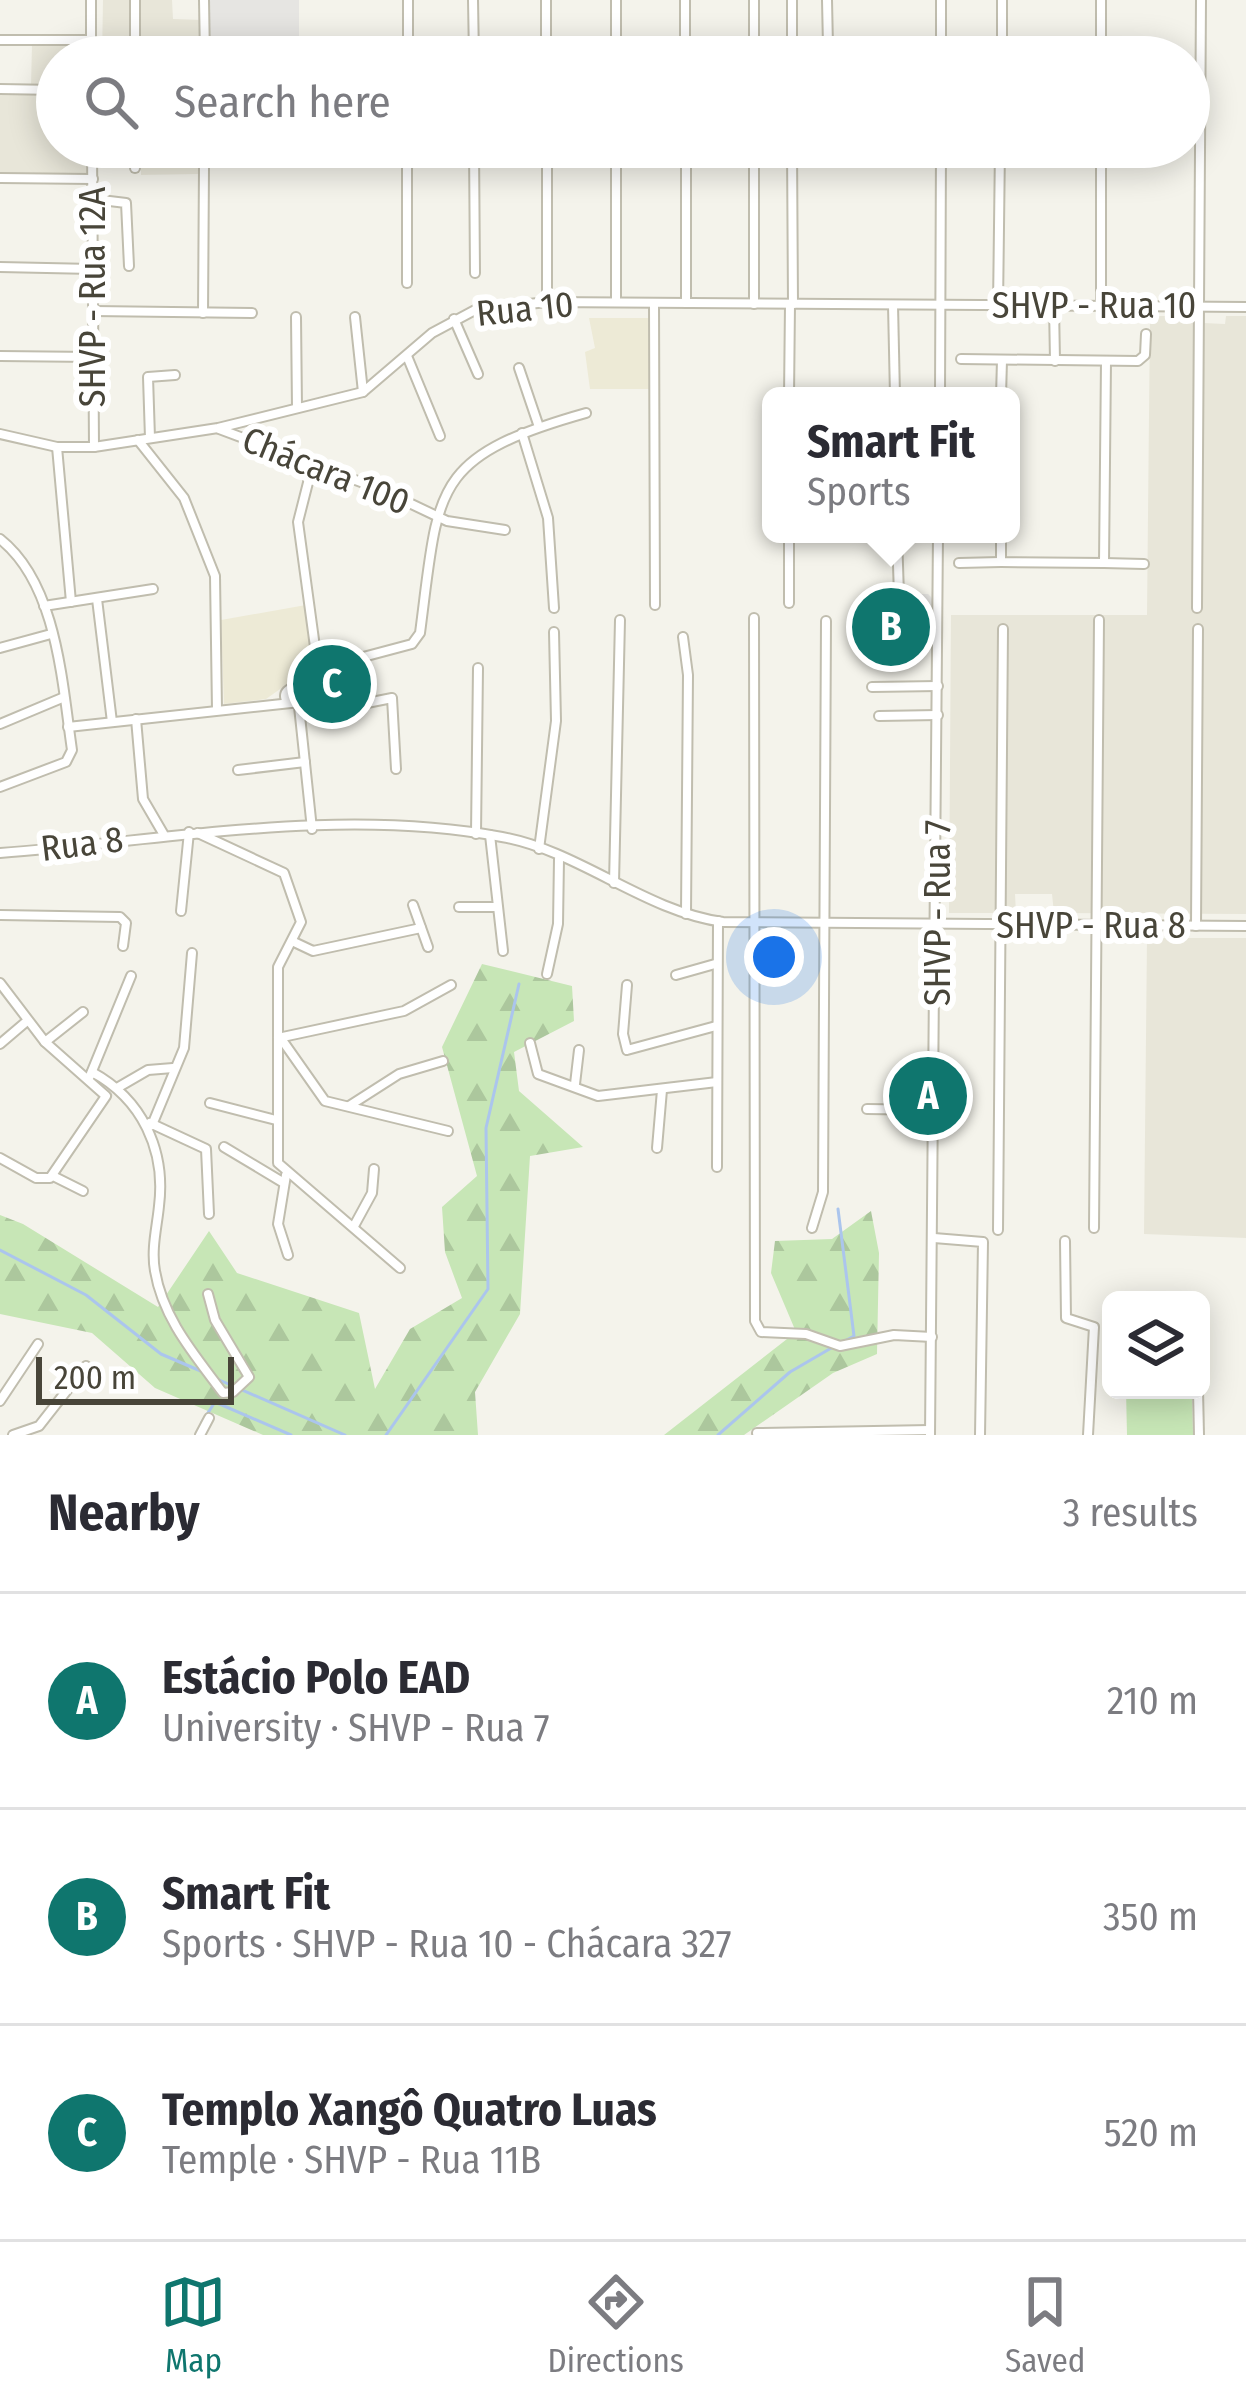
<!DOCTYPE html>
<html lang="en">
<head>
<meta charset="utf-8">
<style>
  :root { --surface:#fff; --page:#f2f2f3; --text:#2b2b33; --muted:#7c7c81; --line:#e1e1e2; --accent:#0f766e }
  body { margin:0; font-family:"Fira Sans Condensed",sans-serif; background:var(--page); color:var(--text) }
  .controls { position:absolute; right:36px; bottom:36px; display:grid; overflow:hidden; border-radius:18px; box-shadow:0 6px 30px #0003 }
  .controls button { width:108px; height:108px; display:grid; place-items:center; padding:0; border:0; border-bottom:3px solid var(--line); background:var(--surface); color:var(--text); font:60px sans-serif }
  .scale { position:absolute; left:36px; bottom:30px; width:198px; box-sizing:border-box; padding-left:12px; border:6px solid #484539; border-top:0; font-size:33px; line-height:42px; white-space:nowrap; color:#484539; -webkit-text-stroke:9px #fff; paint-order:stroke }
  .you { position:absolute; left:774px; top:957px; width:42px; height:42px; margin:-30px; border:9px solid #fff; border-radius:50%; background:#1a73e8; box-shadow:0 0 0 18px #1a73e833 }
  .badge { display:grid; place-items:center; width:78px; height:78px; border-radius:50%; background:var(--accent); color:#fff; font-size:39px; font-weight:700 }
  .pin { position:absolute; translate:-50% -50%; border:6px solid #fff; box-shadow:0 3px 12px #0006 }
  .popup { position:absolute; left:762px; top:387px; width:258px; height:156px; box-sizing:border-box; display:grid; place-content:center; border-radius:18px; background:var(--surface); filter:drop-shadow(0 3px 9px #0005); font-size:39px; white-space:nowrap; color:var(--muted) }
  .popup b { font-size:45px; color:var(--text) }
  .popup::after { content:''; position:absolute; left:50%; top:100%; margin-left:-24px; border:24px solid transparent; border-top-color:var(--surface) }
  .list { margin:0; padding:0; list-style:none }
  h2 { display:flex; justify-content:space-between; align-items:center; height:156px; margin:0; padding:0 48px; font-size:51px }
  h2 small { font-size:39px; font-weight:400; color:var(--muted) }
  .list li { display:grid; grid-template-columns:78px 1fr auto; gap:36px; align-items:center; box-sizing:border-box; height:216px; padding:0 48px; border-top:3px solid var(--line) }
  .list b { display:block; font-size:45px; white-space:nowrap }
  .list p { margin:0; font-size:39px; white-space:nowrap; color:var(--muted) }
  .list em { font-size:39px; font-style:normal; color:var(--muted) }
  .icon { flex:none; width:66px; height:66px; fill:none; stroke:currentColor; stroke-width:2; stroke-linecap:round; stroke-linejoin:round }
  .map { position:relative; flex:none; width:1246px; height:1435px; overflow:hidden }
  .search { position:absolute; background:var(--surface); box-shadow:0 6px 30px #0003; left:36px; right:36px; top:36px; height:132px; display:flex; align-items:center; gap:30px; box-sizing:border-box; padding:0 42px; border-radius:66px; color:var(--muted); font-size:45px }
  .sheet { height:804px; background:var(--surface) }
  nav { display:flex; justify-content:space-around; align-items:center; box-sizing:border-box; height:168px; border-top:3px solid var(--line); background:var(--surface); font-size:33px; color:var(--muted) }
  nav a { display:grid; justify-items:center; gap:6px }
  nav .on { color:var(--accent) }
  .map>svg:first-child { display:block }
</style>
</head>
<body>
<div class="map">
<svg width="1246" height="1435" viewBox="0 0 1246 1435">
  <defs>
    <pattern id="forest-firs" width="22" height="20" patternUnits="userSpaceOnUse" patternTransform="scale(3)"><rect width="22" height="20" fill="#c7e6b6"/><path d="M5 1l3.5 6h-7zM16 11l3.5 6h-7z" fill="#acc79d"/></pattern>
  </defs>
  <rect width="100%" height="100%" fill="#f4f3eb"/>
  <g fill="#e8e6d9">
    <polygon points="103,0 132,0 132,57 102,57"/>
    <polygon points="141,0 172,0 173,19 202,20 201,57 141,57"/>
    <polygon points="32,45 87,45 87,57 57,57 57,86 31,86"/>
    <polygon points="0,95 57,95 57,147 86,147 86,175 0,174"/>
    <polygon points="141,147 200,147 199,174 141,175"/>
    <polygon points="1150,316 1203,316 1203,323 1225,324 1226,316 1246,316 1246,914 1054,913 1052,894 1015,894 1016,913 949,913 951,615 1147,615"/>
    <polygon points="1147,938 1246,938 1246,1238 1144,1234"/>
  </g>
  <g fill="#edead6">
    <polygon points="589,318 650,318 651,389 590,389 585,352 595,348"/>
    <polygon points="306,605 314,665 266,699 224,704 221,620"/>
  </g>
  <g fill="url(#forest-firs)">
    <polygon points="482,964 572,986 574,1021 514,1052 519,1091 583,1147 530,1156 520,1314 475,1392 478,1435 263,1435 155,1388 92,1333 0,1314 0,1215 23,1224 158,1307 209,1231 237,1273 359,1313 375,1389 410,1329 462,1298 445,1252 442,1207 477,1176 442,1047"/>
    <polygon points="871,1211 879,1253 877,1354 833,1373 744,1435 664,1435 796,1332 771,1273 775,1241 832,1239"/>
  </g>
  <polygon fill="#c7e6b6" points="1126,1390 1192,1390 1193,1435 1127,1435"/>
  <g fill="#e6e5e2">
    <rect x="207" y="0" width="92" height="54"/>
    <polygon points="904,594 928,594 933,599 933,642 903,641"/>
  </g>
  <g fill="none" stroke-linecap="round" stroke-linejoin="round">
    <g stroke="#abc5ed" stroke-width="3">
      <polyline points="838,1209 854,1336 841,1343"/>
      <polyline points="0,1250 86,1295 161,1354 203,1372"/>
      <polyline points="217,1379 345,1435"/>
      <polyline points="202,1422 215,1402 291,1435"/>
      <polyline points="386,1435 488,1289 486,1128 519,984"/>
      <polyline points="718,1435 790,1372 833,1347"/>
    </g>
    <g stroke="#c0bdae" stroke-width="12">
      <g id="minor">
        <polyline points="135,0 135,57"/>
        <polyline points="204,0 205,57"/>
        <polyline points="473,0 474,57"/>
        <polyline points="546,0 546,57"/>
        <polyline points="685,0 685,57"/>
        <polyline points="754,0 754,57"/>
        <polyline points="792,0 792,57"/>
        <polyline points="827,0 828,46 837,57"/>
        <polyline points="941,0 941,57"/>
        <polyline points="0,40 91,40"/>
        <polyline points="91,57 91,0"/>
        <polyline points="408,57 408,0"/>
        <polyline points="616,57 616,0"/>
        <polyline points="1002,57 1002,0"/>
        <polyline points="1101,57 1101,0"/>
        <polyline points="0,89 57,90"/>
        <polyline points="92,147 94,447"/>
        <polyline points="135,147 135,168"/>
        <polyline points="205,147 205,148"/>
        <polyline points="474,147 475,273"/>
        <polyline points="547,147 547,301"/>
        <polyline points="686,147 686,303"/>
        <polyline points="754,147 754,304"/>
        <polyline points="792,147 793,304"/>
        <polyline points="1101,147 1101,306"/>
        <polyline points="0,178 93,179"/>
        <polyline points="93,199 126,203 129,266"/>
        <polyline points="0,267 93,269"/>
        <polyline points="407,283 407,147"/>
        <polyline points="616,302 616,147"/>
        <polyline points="654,303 655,605"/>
        <polyline points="893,305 895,396"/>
        <polyline points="1054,306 1055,361"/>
        <polyline points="998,307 1000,147"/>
        <polyline points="93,311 252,313"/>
        <polyline points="203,313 204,167"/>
        <polyline points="296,317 297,408"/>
        <polyline points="355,317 363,392"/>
        <polyline points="454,319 478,374"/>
        <polyline points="0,356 93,357"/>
        <polyline points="407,356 440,436"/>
        <polyline points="961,359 1138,361 1145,355 1146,334"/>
        <polyline points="519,368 539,427"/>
        <polyline points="789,396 790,304"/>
        <polyline points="940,396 941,147"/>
        <polyline points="1001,396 1002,360"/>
        <polyline points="219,429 382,490 447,521 505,530"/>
        <polyline points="522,433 548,518 554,608"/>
        <polyline points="0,434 57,447 94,447 218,428 363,392 432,333 475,310 547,302 1246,307"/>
        <polyline points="150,438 148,377 175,375"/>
        <polyline points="138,440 184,498 215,576 217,710"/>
        <polyline points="57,447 71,602"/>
        <polyline points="313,463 298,522 318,669"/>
        <polyline points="897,534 899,596"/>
        <polyline points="1001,534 1001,562 1104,563 1106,361"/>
        <path d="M 0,539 C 57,584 62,682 72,750 L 66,762 L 0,787"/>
        <polyline points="959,563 1001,562"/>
        <polyline points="1104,563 1144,564"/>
        <polyline points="97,599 112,722"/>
        <polyline points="789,603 789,534"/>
        <polyline points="44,606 153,589"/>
        <polyline points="1197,608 1201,0"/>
        <polyline points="754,618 755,1321 761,1332 806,1334 840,1346 894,1335 932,1337"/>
        <polyline points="683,637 688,675 686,914"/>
        <polyline points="0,648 51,634"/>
        <polyline points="872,687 938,686"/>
        <path d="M 290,689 L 318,669 L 412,644 L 420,633 C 439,488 430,457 586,413"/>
        <circle cx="292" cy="696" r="7"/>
        <polyline points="298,697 312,829"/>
        <polyline points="302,716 392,698 396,769"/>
        <polyline points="879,716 938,715"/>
        <polyline points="136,719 143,799 164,835"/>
        <polyline points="0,724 62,698"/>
        <polyline points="68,727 291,703"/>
        <polyline points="238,770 305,762"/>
        <polyline points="198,833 284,873 301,922 278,967 278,1163 400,1268"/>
        <polyline points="476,834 478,668"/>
        <polyline points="490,835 503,951"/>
        <polyline points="539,849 556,721 554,632"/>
        <path d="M 0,853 C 165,841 337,806 502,837 C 580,851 644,911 723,922 L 1246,926"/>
        <polyline points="614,883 620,620"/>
        <polyline points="413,905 428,947"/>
        <polyline points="459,907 497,907"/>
        <polyline points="181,911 189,832"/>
        <polyline points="0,915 120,917 126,923 123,946"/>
        <polyline points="1196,926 1198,629"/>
        <polyline points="294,942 313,951 421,928"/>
        <polyline points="547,974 558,924 559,859"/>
        <polyline points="676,975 715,964"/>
        <polyline points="0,983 45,1042 106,1096 50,1178 36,1178 0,1158"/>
        <polyline points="627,985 623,1034 627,1050 716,1026"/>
        <polyline points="280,1037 325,1101 448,1131"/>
        <polyline points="278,1038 404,1011 451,985"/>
        <polyline points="45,1042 83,1012"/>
        <polyline points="530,1043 538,1074 598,1096 717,1082"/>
        <polyline points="0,1044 27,1021"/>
        <path d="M 92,1072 C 142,1099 166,1150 159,1206 C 157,1227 151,1249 155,1271 C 163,1319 195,1355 223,1393 L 233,1392 L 249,1377 L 215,1320 L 208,1294"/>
        <polyline points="90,1076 131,976"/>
        <polyline points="575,1084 579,1050"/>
        <polyline points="117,1088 148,1070 173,1068"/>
        <polyline points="210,1103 276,1120"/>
        <polyline points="349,1106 399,1074 443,1061"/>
        <polyline points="867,1109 936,1110"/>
        <polyline points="150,1123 206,1149 209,1214"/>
        <polyline points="152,1125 184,1048 192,953"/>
        <polyline points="224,1147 284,1183"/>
        <polyline points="657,1148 662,1090"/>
        <polyline points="717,1167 718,921"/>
        <polyline points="286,1175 278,1224 288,1255"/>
        <polyline points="53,1176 83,1191"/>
        <polyline points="354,1226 372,1193 374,1169"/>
        <polyline points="812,1228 823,1192 826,621"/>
        <polyline points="1094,1228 1099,620"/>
        <polyline points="998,1230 1003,629"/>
        <polyline points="934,1238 983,1242 980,1435"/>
        <polyline points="1065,1241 1066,1318 1094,1327 1088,1435"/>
        <polyline points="1198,1390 1199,1435"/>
        <polyline points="0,1401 38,1344"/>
        <polyline points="757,1433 930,1430"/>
        <polyline points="13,1435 39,1426 86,1366"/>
        <polyline points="200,1435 209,1418"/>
        <polyline points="930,1435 938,534"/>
      </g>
    </g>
    <use href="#minor" stroke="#fff" stroke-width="8"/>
  </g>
  <g text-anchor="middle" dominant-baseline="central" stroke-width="12" stroke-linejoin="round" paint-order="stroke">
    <g font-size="36" fill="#484539" stroke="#fff">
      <text transform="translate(93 297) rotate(-90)">SHVP - Rua 12A</text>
      <text x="1094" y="306">SHVP - Rua 10</text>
      <text transform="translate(525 309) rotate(-6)">Rua 10</text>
      <text transform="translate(326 471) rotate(22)">Chácara 100</text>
      <text transform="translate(82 844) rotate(-7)">Rua 8</text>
      <text transform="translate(938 913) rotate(-90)">SHVP - Rua 7</text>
      <text x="1091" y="926">SHVP - Rua 8</text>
    </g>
  </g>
</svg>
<div class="controls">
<button><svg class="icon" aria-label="layers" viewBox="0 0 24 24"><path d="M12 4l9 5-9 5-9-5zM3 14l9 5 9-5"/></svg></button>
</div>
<div class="scale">200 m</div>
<div class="you"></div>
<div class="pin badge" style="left:928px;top:1096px">A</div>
<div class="pin badge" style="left:891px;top:627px">B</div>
<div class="popup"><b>Smart Fit</b>Sports</div>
<div class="pin badge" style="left:332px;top:684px">C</div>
<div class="search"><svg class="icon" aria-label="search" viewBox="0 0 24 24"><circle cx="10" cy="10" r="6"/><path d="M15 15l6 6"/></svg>Search here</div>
</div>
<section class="sheet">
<h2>Nearby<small>3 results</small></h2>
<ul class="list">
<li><span class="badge">A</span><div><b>Estácio Polo EAD</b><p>University · SHVP - Rua 7</p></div><em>210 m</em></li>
<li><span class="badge">B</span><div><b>Smart Fit</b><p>Sports · SHVP - Rua 10 - Chácara 327</p></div><em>350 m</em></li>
<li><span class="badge">C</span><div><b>Templo Xangô Quatro Luas</b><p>Temple · SHVP - Rua 11B</p></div><em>520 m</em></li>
</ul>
</section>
<nav>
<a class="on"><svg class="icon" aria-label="map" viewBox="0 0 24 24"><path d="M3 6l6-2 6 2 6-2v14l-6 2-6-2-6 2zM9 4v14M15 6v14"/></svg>Map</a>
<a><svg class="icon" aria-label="directions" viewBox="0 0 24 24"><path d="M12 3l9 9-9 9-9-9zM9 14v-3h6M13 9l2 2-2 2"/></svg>Directions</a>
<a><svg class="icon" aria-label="saved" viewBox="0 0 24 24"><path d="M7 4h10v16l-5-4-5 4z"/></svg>Saved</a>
</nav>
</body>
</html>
